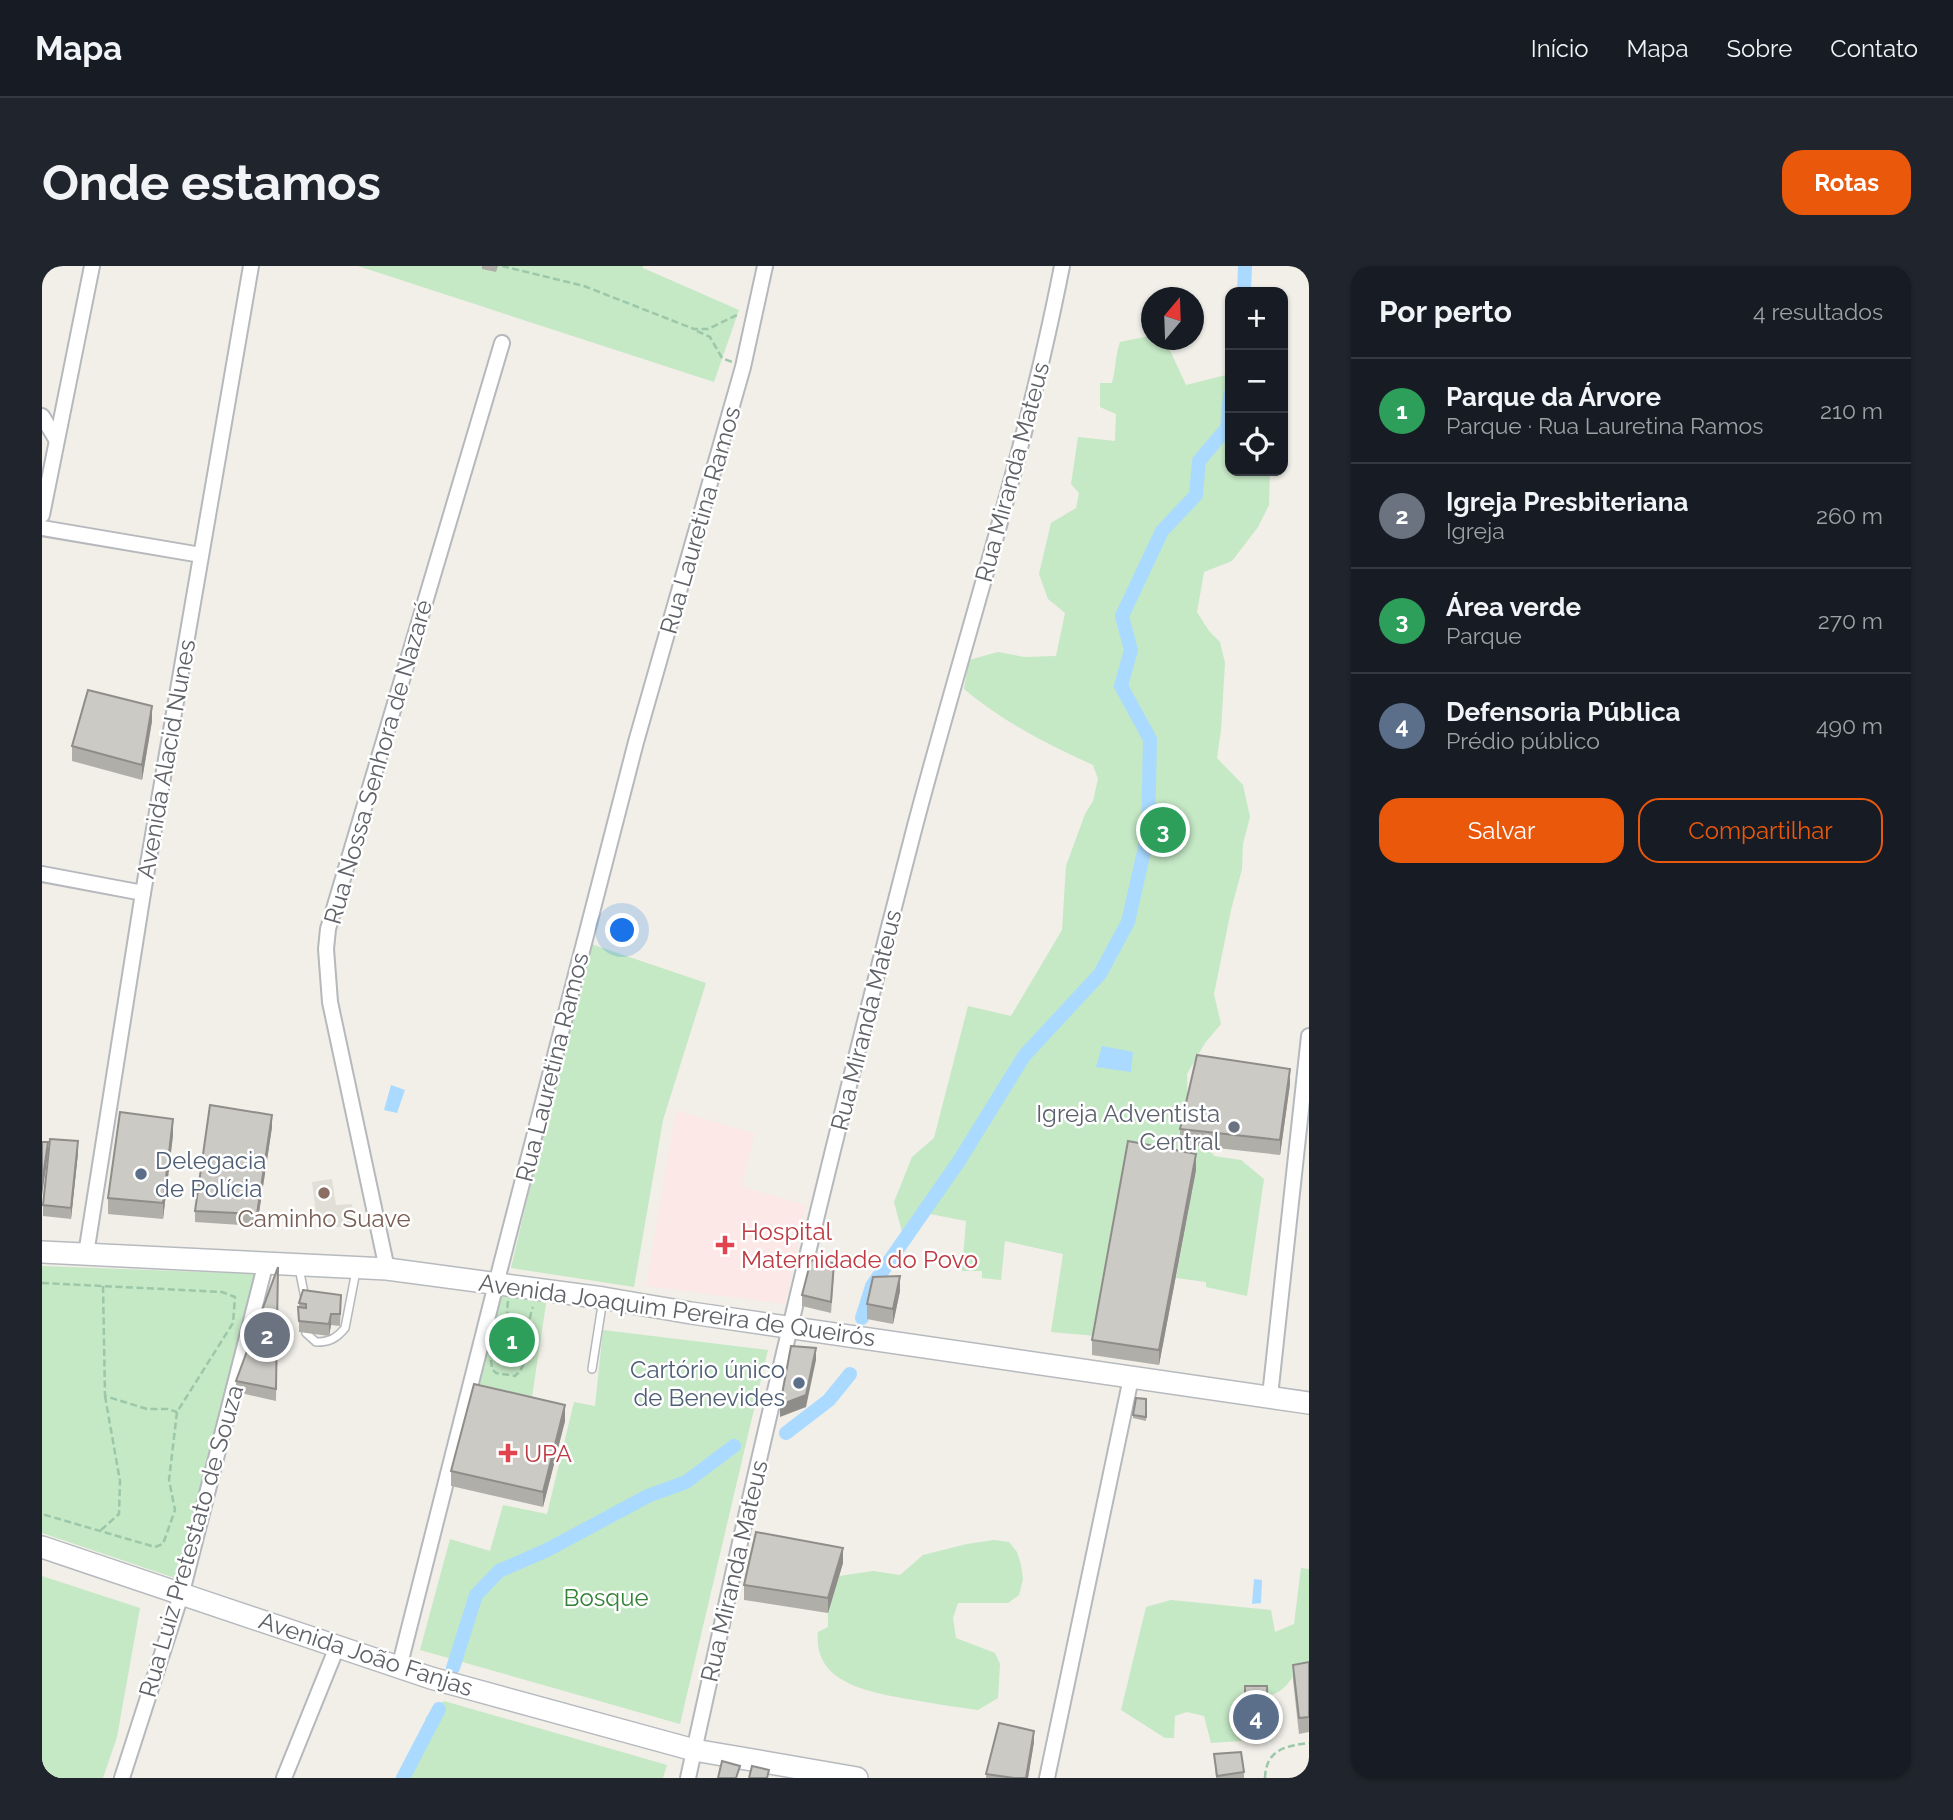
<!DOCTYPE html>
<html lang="pt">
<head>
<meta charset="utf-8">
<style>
  :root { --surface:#171b24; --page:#20242c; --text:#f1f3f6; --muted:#9ea1a6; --line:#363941; --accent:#ea580c }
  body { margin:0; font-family:Raleway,sans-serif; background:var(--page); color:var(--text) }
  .controls { position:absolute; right:21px; top:21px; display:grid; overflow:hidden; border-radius:14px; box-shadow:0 2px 5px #0004 }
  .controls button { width:63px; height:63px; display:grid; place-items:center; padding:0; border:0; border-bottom:2px solid var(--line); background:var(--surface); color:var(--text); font:35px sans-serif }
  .compass { position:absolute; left:1099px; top:21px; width:63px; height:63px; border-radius:50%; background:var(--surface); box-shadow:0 2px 5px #0004; rotate:19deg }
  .you { position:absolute; left:581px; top:665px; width:24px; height:24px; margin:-18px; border:5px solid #fff; border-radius:50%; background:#1a73e8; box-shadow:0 0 0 10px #1a73e833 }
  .badge { display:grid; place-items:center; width:46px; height:46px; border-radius:50%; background:var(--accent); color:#fff; font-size:23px; font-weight:700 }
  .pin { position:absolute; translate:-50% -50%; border:4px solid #fff; box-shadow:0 2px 7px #0006 }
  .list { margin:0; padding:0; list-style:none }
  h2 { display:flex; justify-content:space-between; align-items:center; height:91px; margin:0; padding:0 28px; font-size:30px }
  h2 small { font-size:23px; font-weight:400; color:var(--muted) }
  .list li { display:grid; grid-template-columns:46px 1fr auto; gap:21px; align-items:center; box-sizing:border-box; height:105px; padding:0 28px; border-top:2px solid var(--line) }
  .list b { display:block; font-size:26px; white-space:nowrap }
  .list p { margin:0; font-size:23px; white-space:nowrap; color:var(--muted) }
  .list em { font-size:23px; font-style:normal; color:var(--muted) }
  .actions { display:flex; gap:14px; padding:21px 28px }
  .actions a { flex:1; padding:16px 0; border:2px solid var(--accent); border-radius:21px; text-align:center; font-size:24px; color:var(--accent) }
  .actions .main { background:var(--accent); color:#fff }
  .icon { flex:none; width:38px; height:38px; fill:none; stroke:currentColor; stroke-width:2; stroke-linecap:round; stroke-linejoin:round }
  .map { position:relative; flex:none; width:1267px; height:1512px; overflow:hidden; border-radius:21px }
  header { display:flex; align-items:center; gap:42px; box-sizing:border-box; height:98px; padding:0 35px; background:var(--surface); border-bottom:2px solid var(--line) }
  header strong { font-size:33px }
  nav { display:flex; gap:38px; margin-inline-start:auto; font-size:24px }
  .intro { display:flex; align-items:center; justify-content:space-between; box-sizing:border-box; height:168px; padding:0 42px }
  h1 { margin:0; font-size:49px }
  .button { padding:18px 32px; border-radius:21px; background:var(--accent); color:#fff; font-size:24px; font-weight:700 }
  main { display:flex; gap:42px; padding:0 42px }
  aside { flex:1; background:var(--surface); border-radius:21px; box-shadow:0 2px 5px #0004 }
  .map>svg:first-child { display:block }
</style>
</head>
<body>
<header>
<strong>Mapa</strong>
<nav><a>Início</a><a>Mapa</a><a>Sobre</a><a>Contato</a></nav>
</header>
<div class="intro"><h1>Onde estamos</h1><a class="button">Rotas</a></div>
<main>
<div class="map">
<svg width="1267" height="1512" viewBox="0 0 1267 1512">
  <rect width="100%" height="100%" fill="#f1efe8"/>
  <polygon fill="#e1ded6" points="290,913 294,939 310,938 313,961 276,961 270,916"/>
  <polygon fill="#fce8e6" points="634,844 713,868 699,920 764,939 743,1038 604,1020"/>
  <g fill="#c5e8c5">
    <polygon points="316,0 601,0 601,2 697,44 672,116"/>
    <path d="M 1107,70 L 1110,74 L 1126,80 L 1144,119 L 1188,108 L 1188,205 L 1228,205 L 1227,239 L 1216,261 L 1190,295 L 1162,306 L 1155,346 L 1167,365 L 1178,376 L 1183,397 L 1179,464 L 1175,492 L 1201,519 L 1208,551 L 1201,578 L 1200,603 L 1189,644 L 1172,728 L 1179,758 L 1163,777 L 1145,808 L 1146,843 L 1172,890 L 1199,894 L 1222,913 L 1205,1030 L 1164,1021 L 1164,1016 L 1134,1012 L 1154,904 L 1054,1070 L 1009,1066 L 1021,988 L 963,975 L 959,1014 L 940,1012 L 940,1005 L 920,1005 L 924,955 L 878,946 L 860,966 L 852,936 L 870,891 L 892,872 L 926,740 L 969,750 L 1020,664 L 1024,600 L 1043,548 L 1051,535 L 1056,513 L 1051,499 C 1006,479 960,455 922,423 L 927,394 L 956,386 L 982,391 L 1014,390 L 1023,347 L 1006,333 L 997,308 L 1009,257 L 1034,242 L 1037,227 L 1029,218 L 1036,171 L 1073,175 L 1074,148 L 1058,141 L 1058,117 L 1070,117 C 1074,103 1073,90 1078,76 Z"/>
    <polygon points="546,677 664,717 621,854 592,1021 469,1002"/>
    <polygon points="0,1000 217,1008 133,1312 0,1267"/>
    <polygon points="454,1023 505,1031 490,1131 432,1117"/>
    <polygon points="561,1064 726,1084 638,1458 378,1384 408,1273 448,1285 461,1239 505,1248 532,1136 553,1140"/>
    <path d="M 952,1274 L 967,1276 L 975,1286 L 979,1299 L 981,1313 L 977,1329 L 966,1337 L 916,1337 L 911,1352 L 914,1372 L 953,1387 L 958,1398 L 956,1432 L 936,1444 C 912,1441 889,1437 866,1433 C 828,1426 771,1418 776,1366 L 786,1361 L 786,1347 L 797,1310 L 831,1305 L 858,1309 L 881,1289 L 925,1278 Z"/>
    <path d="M 1259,1302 L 1267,1303 L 1267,1411 L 1252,1409 C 1239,1430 1226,1432 1203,1432 L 1199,1475 L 1169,1477 L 1162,1450 L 1145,1446 L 1133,1450 L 1132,1472 L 1123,1472 L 1079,1444 L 1104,1341 L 1129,1334 L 1229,1344 L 1233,1366 L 1252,1358 Z"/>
    <polygon points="0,1310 98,1342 75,1471 61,1512 0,1512"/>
    <polygon points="402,1435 625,1499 621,1512 356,1512 377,1478 384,1451"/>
  </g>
  <g fill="#aadaff">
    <polygon points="1060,780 1091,786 1089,806 1054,801"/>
    <polygon points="349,819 363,824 355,847 342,844"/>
    <polygon points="1212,1313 1220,1314 1219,1337 1210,1338"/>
  </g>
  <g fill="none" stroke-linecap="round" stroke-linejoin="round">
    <g stroke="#aadaff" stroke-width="14">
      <polyline points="1202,26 1203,0"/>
      <polyline points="820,1052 830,1020 917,895 982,790 1058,708 1086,656 1106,568 1108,473 1079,420 1089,384 1080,350 1120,265 1154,229 1157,195 1185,162 1188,129"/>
      <polyline points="744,1167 787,1134 808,1108"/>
      <polyline points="411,1402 434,1329 457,1305 505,1284 606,1230 644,1216 692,1180"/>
      <polyline points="361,1512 397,1443"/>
    </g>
    <g stroke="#b5b8bc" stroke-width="10">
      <g id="lane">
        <polyline points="257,1002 263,1032"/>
        <path d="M 264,1067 L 274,1076 C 287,1076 294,1073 303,1062 L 314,1005"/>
        <polyline points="550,1103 561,1033"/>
      </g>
    </g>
    <g stroke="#b5b8bc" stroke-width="18">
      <g id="street">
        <polyline points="0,150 14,173"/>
        <polyline points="0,249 50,0"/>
        <polyline points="0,262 159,289"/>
        <polyline points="0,608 101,627"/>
        <polyline points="44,988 101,627 209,0"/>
        <polyline points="345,1003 288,736 284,683 286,663 460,77"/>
        <polyline points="1228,1130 1267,770"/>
        <polyline points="357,1402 454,1018 594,476 701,101 723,0"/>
        <polyline points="80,1512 140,1326 224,996"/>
        <polyline points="242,1512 295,1381"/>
        <path d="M 646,1512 C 663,1438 678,1364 695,1290 C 750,1046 810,803 873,560 C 922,374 983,190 1020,0"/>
        <polyline points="1005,1512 1089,1112"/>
      </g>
    </g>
    <g stroke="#b6babf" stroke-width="24">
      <g id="secondary">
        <polyline points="0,986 345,1003 561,1032 649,1047 1267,1137"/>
        <polyline points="0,1281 389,1412 652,1484 815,1512"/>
      </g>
    </g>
    <g stroke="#9cc7a9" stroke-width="2.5" stroke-dasharray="7 3.5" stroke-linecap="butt">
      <polyline points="460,0 542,20 652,63 666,63 697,48"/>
      <polyline points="655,65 668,71 680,92 690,96"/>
      <polyline points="0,1017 180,1026 193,1031 191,1057 135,1146 127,1214 133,1244 121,1278 113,1281 0,1248"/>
      <polyline points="61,1020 63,1130 105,1143 126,1143 135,1146"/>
      <path d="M 466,1035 C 464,1053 465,1062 487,1064"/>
      <polyline points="455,1071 461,1060 459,1055"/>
      <path d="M 449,1094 L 450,1103 L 454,1107 L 473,1110 C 492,1094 482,1062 491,1041"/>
      <polyline points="59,1264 77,1248 78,1215 63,1130"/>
      <path d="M 1223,1512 C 1224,1483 1244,1480 1267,1477"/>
    </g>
    <use href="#lane" stroke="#fff" stroke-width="7"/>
    <use href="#street" stroke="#fff" stroke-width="14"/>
    <use href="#secondary" stroke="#fff" stroke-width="21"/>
  </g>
  <g fill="#afaea9">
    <polygon points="440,0 456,0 454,6 440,3"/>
    <polygon points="110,455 100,514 30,495 30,480"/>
    <polygon points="1248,818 1238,889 1138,878 1138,863"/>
    <polygon points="230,861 215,960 153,956 153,945"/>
    <polygon points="131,869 121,953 66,948 66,932"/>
    <polygon points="36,887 29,953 1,950 1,939"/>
    <polygon points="1154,904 1117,1099 1050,1089 1050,1074"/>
    <polygon points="236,1001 234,1135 194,1126 194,1115"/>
    <polygon points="792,1008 789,1047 760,1040 760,1029"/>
    <polygon points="858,1025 851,1058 825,1053 825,1038"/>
    <polygon points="257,1037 299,1040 298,1060 289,1059 287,1070 257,1066"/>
    <polygon points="1104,1133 1104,1155 1091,1152 1091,1149"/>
    <polygon points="523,1155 501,1241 409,1220 409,1205"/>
    <polygon points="801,1297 786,1347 702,1334 702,1319"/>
    <polygon points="1267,1396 1267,1466 1257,1468 1251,1414 1251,1399"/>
    <polygon points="1203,1420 1225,1420 1226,1471 1203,1471"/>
    <polygon points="992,1476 986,1512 944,1512 944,1508"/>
    <polygon points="1172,1488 1202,1506 1202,1512 1174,1512"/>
  </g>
  <g fill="#8f8d8a">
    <polygon points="110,440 110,455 100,514 100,499"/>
    <polygon points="1248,803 1248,818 1238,889 1238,874"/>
    <polygon points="230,849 230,861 215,960 215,948"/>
    <polygon points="131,853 131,869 121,953 121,937"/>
    <polygon points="36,875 36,887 29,953 29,942"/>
    <polygon points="6,876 6,888 0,930 0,918"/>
    <polygon points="1154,888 1154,904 1117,1099 1117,1084"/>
    <polygon points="858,1010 858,1025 851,1058 851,1043"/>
    <polygon points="289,1048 289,1059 287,1070 287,1058"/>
    <polygon points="774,1082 774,1094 764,1141 738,1151 738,1139"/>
    <polygon points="523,1139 523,1155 501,1241 501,1226"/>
    <polygon points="801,1282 801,1297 786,1347 786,1332"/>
    <polygon points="992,1465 992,1476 986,1512 984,1512"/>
  </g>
  <g fill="#cccac5" stroke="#8f8d8a" stroke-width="2">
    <polygon points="46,424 110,440 100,499 30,480"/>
    <polygon points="1155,789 1248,803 1238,874 1138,863"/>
    <polygon points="168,839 230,849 215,948 153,945"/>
    <polygon points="78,846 131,853 121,937 66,932"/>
    <polygon points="8,873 36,875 29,942 1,939"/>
    <polygon points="1086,875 1154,888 1117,1084 1050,1074"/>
    <polygon points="0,876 6,876 0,918"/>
    <polygon points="769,994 792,997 789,1036 760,1029"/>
    <polygon points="236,1001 234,1123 194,1115"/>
    <polygon points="858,1010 851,1043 825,1038 831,1011"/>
    <polygon points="261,1024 299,1029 298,1048 289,1048 287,1058 257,1055 256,1041 264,1042 264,1038 257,1037"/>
    <polygon points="749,1080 774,1082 764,1129 738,1139"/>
    <polygon points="432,1118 523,1139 501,1226 409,1205"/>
    <polygon points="1094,1132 1104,1133 1104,1151 1091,1149"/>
    <polygon points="714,1266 801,1282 786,1332 702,1319"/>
    <polygon points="1267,1396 1267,1451 1257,1452 1251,1399"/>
    <polygon points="1203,1420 1225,1420 1226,1459 1203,1459"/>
    <polygon points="957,1457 992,1465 984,1512 972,1512 944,1508"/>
    <polygon points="1199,1486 1202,1506 1175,1510 1172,1488"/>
    <polygon points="680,1495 698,1500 694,1512 676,1512"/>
    <polygon points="710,1500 727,1504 725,1512 707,1512"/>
  </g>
  <circle fill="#6b7280" stroke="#fff" stroke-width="2.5" cx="1192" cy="861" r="7"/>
  <g fill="#5c6f8a" stroke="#fff" stroke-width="2.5">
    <circle cx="99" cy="908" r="7"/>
    <circle cx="757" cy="1117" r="7"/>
  </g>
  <circle fill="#8d6e63" stroke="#fff" stroke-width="2.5" cx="282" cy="927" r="7"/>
  <g fill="#e0444e" stroke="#fff" stroke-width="2.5">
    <path d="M679.5 968.5h7v7h7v7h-7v7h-7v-7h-7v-7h7z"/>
    <path d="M462.5 1176.5h7v7h7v7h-7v7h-7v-7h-7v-7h7z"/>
  </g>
  <g text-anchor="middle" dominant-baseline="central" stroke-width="5" stroke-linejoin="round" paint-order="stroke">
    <g font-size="24" fill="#5f6368" stroke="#fff">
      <text transform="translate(970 206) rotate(-75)">Rua Miranda Mateus</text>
      <text transform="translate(658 254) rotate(-74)">Rua Lauretina Ramos</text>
      <text transform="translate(124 493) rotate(-80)">Avenida Alacid Nunes</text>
      <text transform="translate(336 496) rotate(-74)">Rua Nossa Senhora de Nazaré</text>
      <text transform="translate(824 754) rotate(-76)">Rua Miranda Mateus</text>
      <text transform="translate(510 801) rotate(-76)">Rua Lauretina Ramos</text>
      <text transform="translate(635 1044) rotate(8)">Avenida Joaquim Pereira de Queirós</text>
      <text transform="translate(149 1275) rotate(-74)">Rua Luiz Pretestato de Souza</text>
      <text transform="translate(692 1305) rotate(-77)">Rua Miranda Mateus</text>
      <text transform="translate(324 1388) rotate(18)">Avenida João Fanjas</text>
    </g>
    <g font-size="24" fill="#5b616d" stroke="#fff" text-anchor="end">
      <text x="1178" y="847">Igreja Adventista<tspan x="1178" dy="28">Central</tspan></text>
    </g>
    <g font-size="24" fill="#4e5e75" stroke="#fff" text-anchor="start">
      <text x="113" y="894">Delegacia<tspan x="113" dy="28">de Polícia</tspan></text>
      <text x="743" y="1103" text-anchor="end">Cartório único<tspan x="743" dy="28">de Benevides</tspan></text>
    </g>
    <g font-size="24" fill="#785e54" stroke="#fff">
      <text x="282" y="952">Caminho Suave</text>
    </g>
    <g font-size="24" fill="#be3a42" stroke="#fff" text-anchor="start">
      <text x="699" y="965">Hospital<tspan x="699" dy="28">Maternidade do Povo</tspan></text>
      <text x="482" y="1187">UPA</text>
    </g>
    <g font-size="24" fill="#348238" stroke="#fff">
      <text x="564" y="1331">Bosque</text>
    </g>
  </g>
</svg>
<div class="controls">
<button>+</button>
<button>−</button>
<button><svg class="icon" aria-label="locate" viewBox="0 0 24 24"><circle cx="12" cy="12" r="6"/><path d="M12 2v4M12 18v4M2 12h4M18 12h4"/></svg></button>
</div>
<svg class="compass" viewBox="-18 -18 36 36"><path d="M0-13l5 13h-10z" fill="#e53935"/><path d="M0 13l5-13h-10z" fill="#9ea1a6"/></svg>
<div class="you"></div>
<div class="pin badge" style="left:470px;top:1074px;background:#2e9e5b">1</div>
<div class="pin badge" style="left:225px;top:1069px;background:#6b7280">2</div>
<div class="pin badge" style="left:1121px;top:564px;background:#2e9e5b">3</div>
<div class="pin badge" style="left:1214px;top:1451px;background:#5c6f8a">4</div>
</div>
<aside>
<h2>Por perto<small>4 resultados</small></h2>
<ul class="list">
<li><span class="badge" style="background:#2e9e5b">1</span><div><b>Parque da Árvore</b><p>Parque · Rua Lauretina Ramos</p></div><em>210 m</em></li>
<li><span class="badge" style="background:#6b7280">2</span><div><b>Igreja Presbiteriana</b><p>Igreja</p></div><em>260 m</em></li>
<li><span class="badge" style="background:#2e9e5b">3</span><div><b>Área verde</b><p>Parque</p></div><em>270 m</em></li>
<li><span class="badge" style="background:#5c6f8a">4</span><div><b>Defensoria Pública</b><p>Prédio público</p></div><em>490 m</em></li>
</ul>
<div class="actions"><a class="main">Salvar</a><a>Compartilhar</a></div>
</aside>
</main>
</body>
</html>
